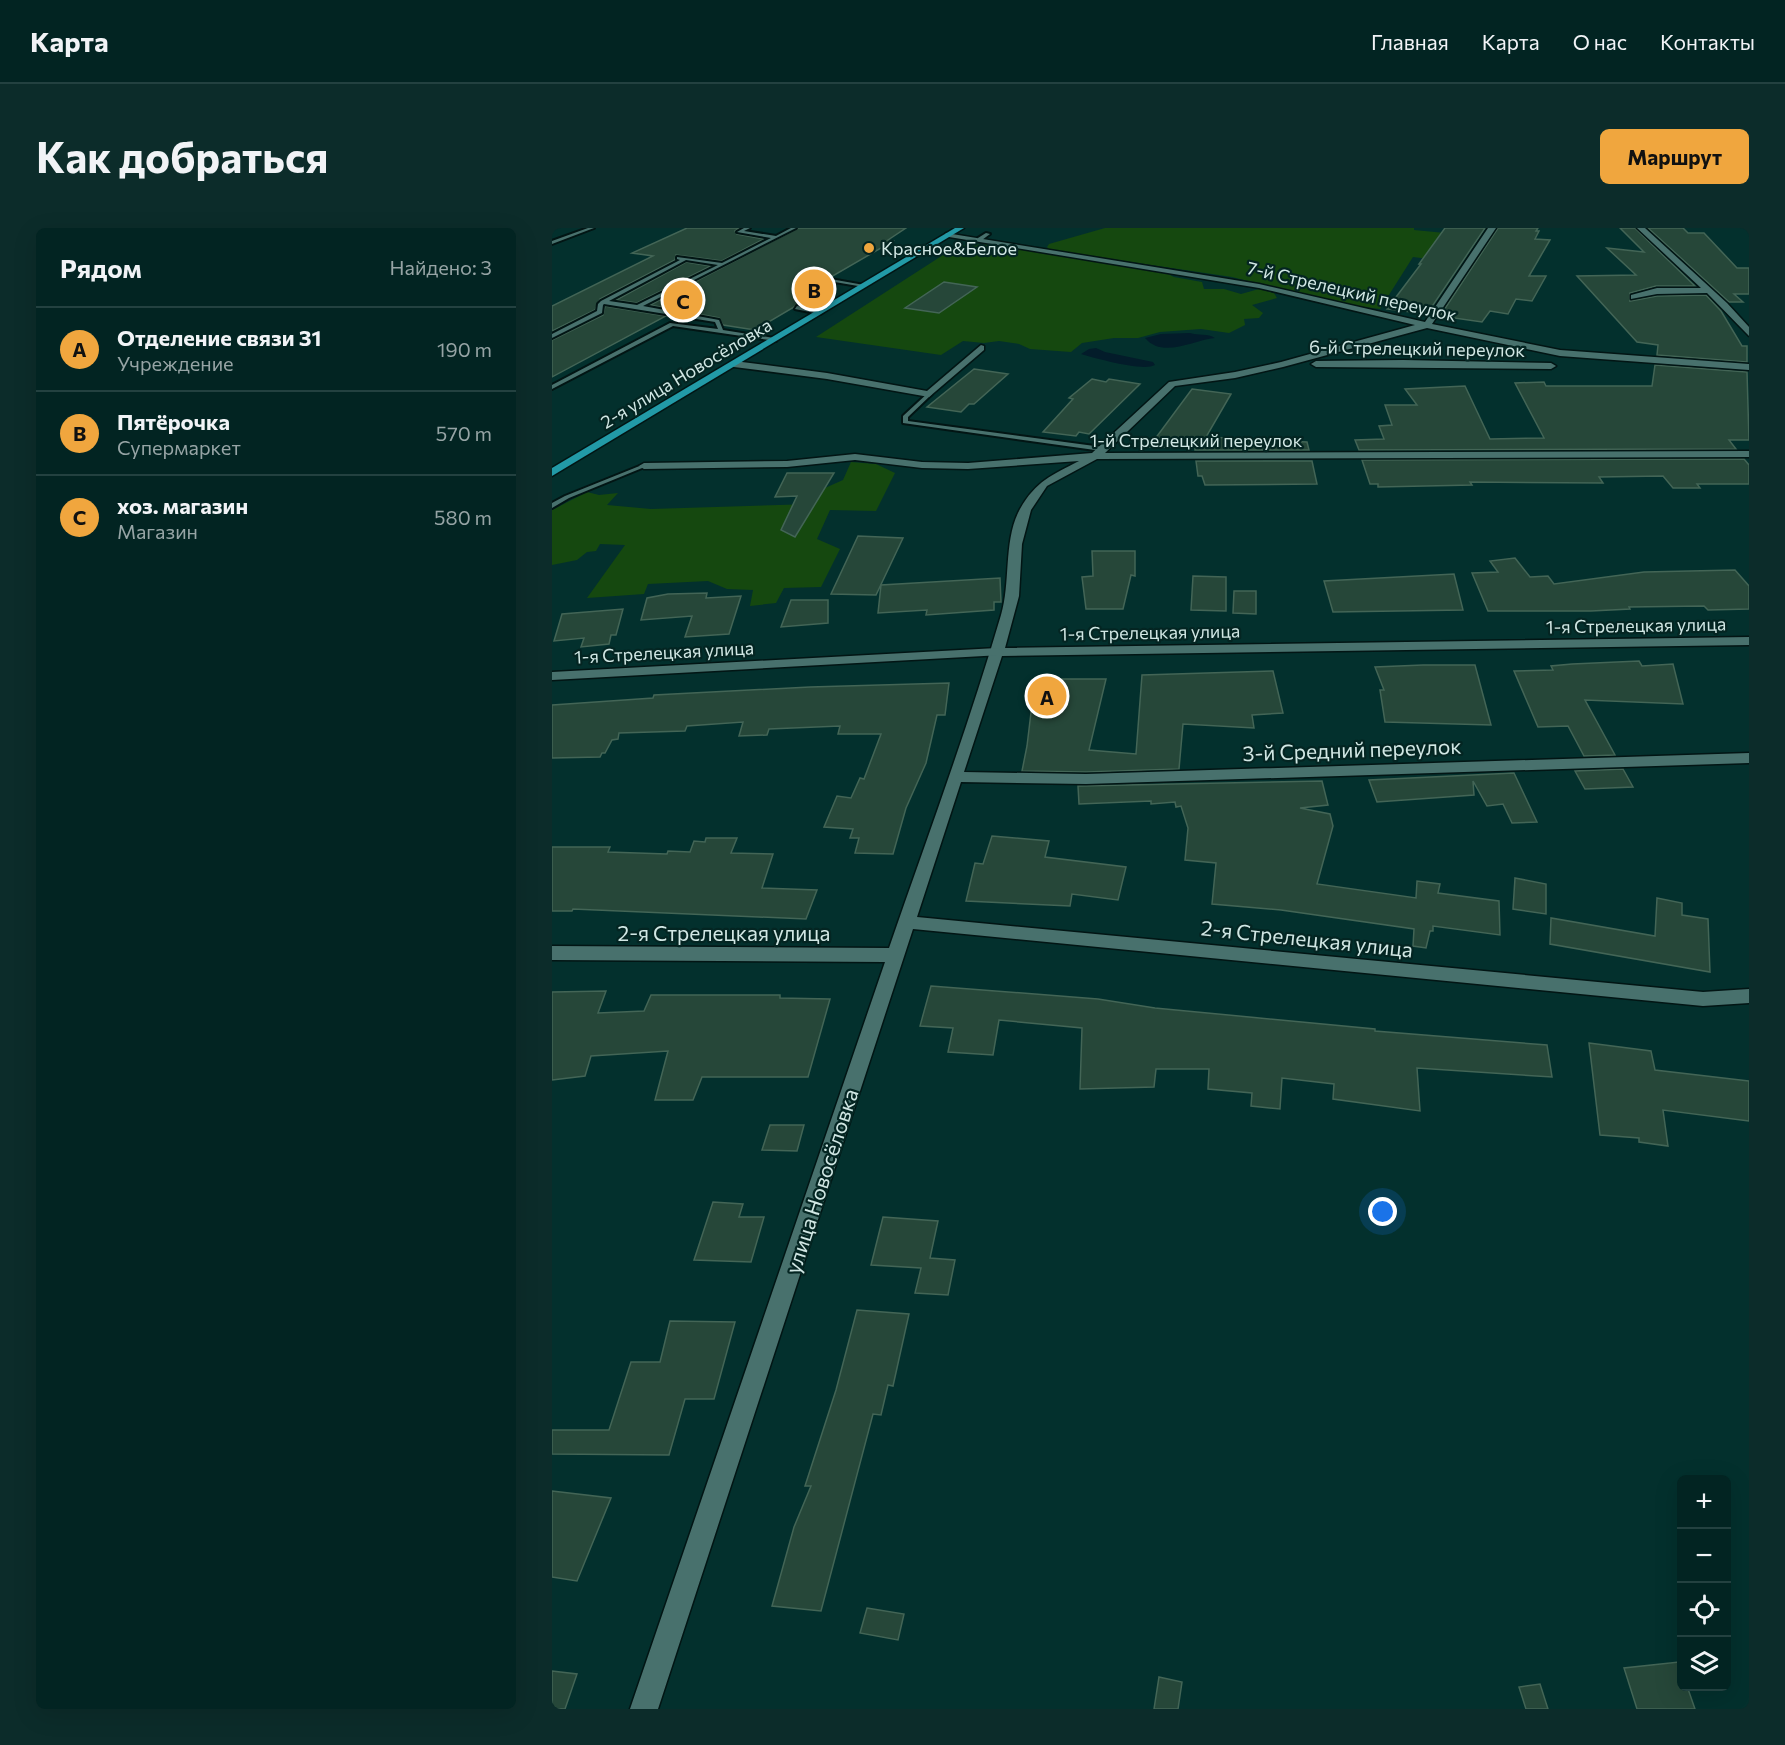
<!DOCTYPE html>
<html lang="ru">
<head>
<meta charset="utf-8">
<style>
  :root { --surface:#022422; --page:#0c2c2a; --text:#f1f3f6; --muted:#96a4a5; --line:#234140; --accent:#f0a63e }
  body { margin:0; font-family:Commissioner,sans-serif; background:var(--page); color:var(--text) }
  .controls { position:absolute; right:18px; bottom:18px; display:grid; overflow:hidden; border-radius:9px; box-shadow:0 6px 24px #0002 }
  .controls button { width:54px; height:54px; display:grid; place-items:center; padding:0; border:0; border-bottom:2px solid var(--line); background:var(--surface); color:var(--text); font:30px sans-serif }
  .you { position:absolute; left:831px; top:984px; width:21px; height:21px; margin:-15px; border:4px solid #fff; border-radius:50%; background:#1a73e8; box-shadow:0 0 0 9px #1a73e833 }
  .badge { display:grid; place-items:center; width:39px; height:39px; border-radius:50%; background:var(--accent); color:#111; font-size:20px; font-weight:700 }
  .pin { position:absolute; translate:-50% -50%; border:3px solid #fff; box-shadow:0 2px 6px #0006 }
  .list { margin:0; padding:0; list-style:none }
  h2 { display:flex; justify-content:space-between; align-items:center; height:78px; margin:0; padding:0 24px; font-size:26px }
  h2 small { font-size:20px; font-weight:400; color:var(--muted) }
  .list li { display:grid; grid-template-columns:39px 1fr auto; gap:18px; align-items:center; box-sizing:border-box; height:84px; padding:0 24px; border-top:2px solid var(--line) }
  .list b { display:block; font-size:22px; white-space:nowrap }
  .list p { margin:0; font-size:20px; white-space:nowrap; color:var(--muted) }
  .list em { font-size:20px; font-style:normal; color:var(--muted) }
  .icon { flex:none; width:33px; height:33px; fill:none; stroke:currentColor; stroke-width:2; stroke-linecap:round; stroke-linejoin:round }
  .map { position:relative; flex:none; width:1197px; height:1481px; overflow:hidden; border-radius:9px }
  header { display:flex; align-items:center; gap:36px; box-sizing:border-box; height:84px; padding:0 30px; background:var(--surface); border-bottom:2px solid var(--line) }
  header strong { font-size:28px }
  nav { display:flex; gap:33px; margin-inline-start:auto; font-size:21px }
  .intro { display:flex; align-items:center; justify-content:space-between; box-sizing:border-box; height:144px; padding:0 36px }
  h1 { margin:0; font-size:42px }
  .button { padding:15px 27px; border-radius:9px; background:var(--accent); color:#111; font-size:21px; font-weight:700 }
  main { display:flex; gap:36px; padding:0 36px }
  aside { flex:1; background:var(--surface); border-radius:9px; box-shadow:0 6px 24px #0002 }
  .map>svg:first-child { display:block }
</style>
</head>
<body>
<header>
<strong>Карта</strong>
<nav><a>Главная</a><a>Карта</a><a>О нас</a><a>Контакты</a></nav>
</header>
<div class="intro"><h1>Как добраться</h1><a class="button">Маршрут</a></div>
<main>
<aside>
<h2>Рядом<small>Найдено: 3</small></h2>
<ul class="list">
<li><span class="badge">A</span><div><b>Отделение связи 31</b><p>Учреждение</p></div><em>190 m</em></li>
<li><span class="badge">B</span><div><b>Пятёрочка</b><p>Супермаркет</p></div><em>570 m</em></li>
<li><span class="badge">C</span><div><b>хоз. магазин</b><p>Магазин</p></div><em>580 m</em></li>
</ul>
</aside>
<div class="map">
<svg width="1197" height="1481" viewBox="0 0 1197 1481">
  <rect width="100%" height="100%" fill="#03302d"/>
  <g fill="#15480f">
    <polygon points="553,0 862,0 862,2 893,5 877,31 861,29 828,81 789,76 680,49 498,22 495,19 497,16"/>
    <polygon points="432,16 612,44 622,49 650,54 652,61 672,61 689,66 707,61 722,65 725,70 700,77 711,85 707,90 692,91 693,97 677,105 649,101 608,104 586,110 562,110 530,115 519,124 478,121 467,116 447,113 432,115 411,113 389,127 264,109 405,18"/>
    <polygon points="299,234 324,236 343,245 324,283 278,282 265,311 288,321 269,359 232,360 224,375 198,378 201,362 175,361 156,353 96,356 92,366 35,370 73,317 48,316 44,323 35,324 25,332 0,337 0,282 35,264 47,267 66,265 55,277 99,281 261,276 273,260 291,252"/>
  </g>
  <g fill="#031c2a">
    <path d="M 638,105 C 646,108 656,105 663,110 C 641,112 611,131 593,110 L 609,106 Z"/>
    <path d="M 544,120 L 553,124 L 601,134 L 603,137 C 591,144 543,130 529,126 L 537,121 Z"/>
  </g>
  <g fill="#264739" stroke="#436556" stroke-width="1.5">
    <polygon points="135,0 187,0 183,3 185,6 212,11 170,33 124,27 123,32 48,71 43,82 0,103 0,78 101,28 80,25"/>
    <polygon points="246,0 354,0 336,12 341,13 279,49 271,48 269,53 281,56 203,102 171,97 167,90 98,77"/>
    <polygon points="893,0 933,0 875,86 835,81 869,36 867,36"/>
    <polygon points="946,0 986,0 984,3 987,3 983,11 998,12 977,48 994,48 980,73 964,71 956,86 938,83 930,94 888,88"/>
    <polygon points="1068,0 1083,0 1143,58 1104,58 1078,65 1078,73 1105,68 1154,67 1169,83 1190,118 1195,118 1195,134 1105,127 1106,117 1085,114 1025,48 1084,47 1055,20 1092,24"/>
    <polygon points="1096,0 1131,0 1136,5 1152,5 1185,40 1197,40 1197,66 1182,66 1191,74 1177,74"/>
    <polygon points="134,34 159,38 85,75 64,72"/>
    <polygon points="392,54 425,59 387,85 353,80"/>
    <polygon points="53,78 114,88 0,149 0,112 51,87"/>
    <polygon points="1103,137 1195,144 1197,212 1177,212 1184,221 807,222 803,212 832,211 827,198 840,197 833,177 865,177 853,161 913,158 938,211 992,210 963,155 992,154 994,158 1100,158"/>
    <polygon points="422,141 456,146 422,176 417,176 409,184 375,179"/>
    <polygon points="540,151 554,154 557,151 588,156 537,206 527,204 524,208 491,204 521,171 517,170"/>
    <polygon points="640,161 679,166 654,209 755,214 757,222 643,222 643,219 597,219"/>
    <polygon points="1192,231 1197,237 1197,256 1145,256 1148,260 1121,260 1111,248 1047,249 1051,255 918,254 920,257 826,259 826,256 818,256 810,232"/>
    <polygon points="644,233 760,233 765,256 653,257 650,248 646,248"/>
    <polygon points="235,245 282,245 243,309 229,302 245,268 223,269"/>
    <polygon points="306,308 351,310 324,367 279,366"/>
    <polygon points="540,323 583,323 583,348 579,347 571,381 534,381 530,349 541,348"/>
    <polygon points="963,330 978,349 996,348 1002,356 1092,344 1183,342 1197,358 1197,381 1156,382 1152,378 1077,379 1078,381 1039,383 936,383 920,345 946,344 938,333"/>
    <polygon points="902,346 911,382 781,384 772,353"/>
    <polygon points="641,348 674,349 674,383 639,382"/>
    <polygon points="448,350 449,374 442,374 442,382 374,387 375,382 326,385 329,357"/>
    <polygon points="682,363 704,363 704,386 681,385"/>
    <polygon points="155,365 154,370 189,368 177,406 133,409 140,388 89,392 95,370 116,366"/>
    <polygon points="239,372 276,372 276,395 229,399"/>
    <polygon points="71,381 64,407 59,407 57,416 29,419 32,410 2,413 10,386"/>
    <polygon points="1087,433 1090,438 1121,436 1131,476 1033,472 1063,527 1032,528 1016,498 986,499 962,443 1001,442 999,438 1020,436"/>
    <polygon points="871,437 923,437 939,497 833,494 828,462 832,462 823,439"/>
    <polygon points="721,443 731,485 700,487 702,500 631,496 627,541 534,544 470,543 475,518 483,451 554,451 537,522 584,526 590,447"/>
    <polygon points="397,455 393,487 385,487 374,535 354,580 341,626 303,625 307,610 298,610 301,601 272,599 285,568 299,570 308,550 312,551 329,506 286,506 288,498 217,501 215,507 187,508 191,494 135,498 133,503 67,505 66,511 60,512 53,525 50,525 48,529 0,530 0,477 101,470 102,467 258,459"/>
    <polygon points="1071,541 1081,559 1033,561 1023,543"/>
    <polygon points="962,545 985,594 960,595 951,576 935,578 921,553 922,567 825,574 817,552"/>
    <polygon points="770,553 776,577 748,580 778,586 781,598 765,656 864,670 865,653 888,656 886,665 947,673 948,707 881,698 881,703 878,703 874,720 861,718 862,701 729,682 660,676 664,635 633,632 636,600 629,578 624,579 623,574 599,576 599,573 527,576 526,558"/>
    <polygon points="440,608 497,613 493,629 574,639 566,672 520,666 518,678 414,673 423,635 431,636"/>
    <polygon points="154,610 185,610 179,625 221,626 210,660 265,662 254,691 21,681 20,683 0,683 0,619 58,619 56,624 115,626 116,623 138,624 142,613 153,614"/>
    <polygon points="963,650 994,656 994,686 961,681"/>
    <polygon points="1105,670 1130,675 1130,687 1156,691 1158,744 998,716 999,690 1103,708"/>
    <polygon points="379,758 546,771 603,780 823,801 823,803 995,817 1000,849 865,840 868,883 781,871 782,856 730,850 728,881 699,878 700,865 656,861 657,841 604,841 602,859 528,861 530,800 447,792 441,827 396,824 401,800 368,798"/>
    <polygon points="54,763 46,785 92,783 99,767 228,767 228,770 278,771 256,849 150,849 141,872 103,872 116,823 39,828 33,848 0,852 0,764"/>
    <polygon points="1037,815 1099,823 1103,842 1197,853 1197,893 1111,882 1116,918 1087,914 1087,910 1048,907"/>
    <polygon points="218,897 252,897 245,923 210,922"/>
    <polygon points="161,974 191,976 187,989 212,989 199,1034 142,1032"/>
    <polygon points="331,989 386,993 378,1030 403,1032 396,1067 363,1065 369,1040 319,1037"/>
    <polygon points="305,1082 357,1086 341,1158 336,1157 329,1187 321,1186 269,1383 220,1378 242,1299 259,1258 253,1258 284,1162"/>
    <polygon points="118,1093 183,1094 162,1171 133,1171 117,1227 0,1226 0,1202 57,1202 79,1134 108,1134"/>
    <polygon points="0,1263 59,1270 25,1353 0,1349"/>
    <polygon points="315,1380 352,1386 346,1412 308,1405"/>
    <polygon points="1127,1434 1130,1442 1130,1458 1135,1458 1143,1481 1085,1481 1072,1440"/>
    <polygon points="0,1443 25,1446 13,1481 0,1481"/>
    <polygon points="607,1449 630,1454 626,1481 602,1481"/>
    <polygon points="988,1456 996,1481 974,1481 967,1459"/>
  </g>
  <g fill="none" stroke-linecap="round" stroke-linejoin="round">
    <g stroke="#021514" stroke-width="4">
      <g id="lane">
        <polygon points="36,0 42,0 0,16 0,13"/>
        <path d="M 192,0 L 198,0 L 192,3 L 224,8 L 239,0 L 244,0 L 91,78 L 167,92 L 171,102 L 222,110 L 224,113 L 121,98 L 0,161 L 0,157 L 118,95 L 166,101 L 163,94 L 52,76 L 51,77 L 50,85 L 0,110 L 0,106 L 45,83 L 46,76 L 49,73 L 128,32 L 125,31 L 125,29 L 170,35 L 219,10 L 185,4 ZM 134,32 L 166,37 L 85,77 L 57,73 Z"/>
        <polygon points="434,5 438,6 430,12 426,12 426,10"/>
        <polygon points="273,50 312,57 314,58 312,59 271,52"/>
        <polygon points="245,78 268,82 271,84 268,86 243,81"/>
        <polygon points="377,164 380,166 379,167 356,189 356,193 550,219 553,221 550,223 351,195 351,188"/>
        <polygon points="90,237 95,238 17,270 0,280 0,275 13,268"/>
      </g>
    </g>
    <g stroke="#021514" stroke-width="3">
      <g id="street">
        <path d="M 936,0 L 944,0 L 880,96 L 1008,122 L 1197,136 L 1197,142 L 1008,128 L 875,100 L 731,139 L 683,150 L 623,158 L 553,225 L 1197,223 L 1197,229 L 545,231 L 495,258 L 479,282 L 470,316 L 467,368 L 453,420 L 1197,409 L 1197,417 L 450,428 L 412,544 L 534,546 L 1197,525 L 1197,535 L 534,556 L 409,554 L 365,689 L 1151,764 L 1197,761 L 1197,775 L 1151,778 L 361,701 L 106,1481 L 78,1481 L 333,734 L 0,732 L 0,718 L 337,720 C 375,610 416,500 449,387 C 459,354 451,312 468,281 C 484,253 500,247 527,233 L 416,241 L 370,240 L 303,232 L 235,239 L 92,241 L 87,238 L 92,235 L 235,233 L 303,226 L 370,234 L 416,235 L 540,225 L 617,154 L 683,144 L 729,134 L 863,97 L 707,60 L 397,9 L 393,7 L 394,5 L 707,56 L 873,94 Z"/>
        <polygon points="1085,0 1093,0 1175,75 1197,99 1197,108 1155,65 1105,66 1079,71 1079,67 1105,60 1149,60"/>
        <polygon points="429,117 432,118 432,122 377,169 275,151 182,139 177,136 182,133 275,145 375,163"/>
        <polygon points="851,132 999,135 1004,138 999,141 764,139 759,136 764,133"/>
      </g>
    </g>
    <g stroke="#021514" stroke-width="3">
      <polygon id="secondary" points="445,420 452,424 450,427 0,452 0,444"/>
    </g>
    <g stroke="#021514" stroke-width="3">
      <polygon id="primary" points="403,0 412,0 0,248 0,240"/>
    </g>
    <use href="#lane" fill="#48716d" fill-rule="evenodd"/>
    <use href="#street" fill="#48716d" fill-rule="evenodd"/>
    <use href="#secondary" fill="#48716d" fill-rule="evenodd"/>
    <use href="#primary" fill="#229aa7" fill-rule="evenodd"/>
  </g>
  <circle fill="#f0a63e" stroke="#042522" stroke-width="2" cx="317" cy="20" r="6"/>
  <g text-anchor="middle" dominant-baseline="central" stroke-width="4.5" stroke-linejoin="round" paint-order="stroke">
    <g font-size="18" fill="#d1e7e4" stroke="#042522" text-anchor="start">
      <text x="329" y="20">Красное&amp;Белое</text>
    </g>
    <g font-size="18" fill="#d1e7e4" stroke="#042522">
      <text transform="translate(800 63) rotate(13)">7-й Стрелецкий переулок</text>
      <text transform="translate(865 120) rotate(1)">6-й Стрелецкий переулок</text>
      <text transform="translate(134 145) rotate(-31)">2-я улица Новосёловка</text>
      <text x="644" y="212">1-й Стрелецкий переулок</text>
      <text transform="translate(1084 397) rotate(-1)">1-я Стрелецкая улица</text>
      <text transform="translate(598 404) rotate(-1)">1-я Стрелецкая улица</text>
      <text transform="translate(112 424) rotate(-3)">1-я Стрелецкая улица</text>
    </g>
    <g font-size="21" fill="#d1e7e4" stroke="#042522">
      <text transform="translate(800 521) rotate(-2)">3-й Средний переулок</text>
      <text x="172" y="704">2-я Стрелецкая улица</text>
      <text transform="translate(755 710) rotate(6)">2-я Стрелецкая улица</text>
      <text transform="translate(269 953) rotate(-72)">улица Новосёловка</text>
    </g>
  </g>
</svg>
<div class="controls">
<button>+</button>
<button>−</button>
<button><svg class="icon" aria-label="locate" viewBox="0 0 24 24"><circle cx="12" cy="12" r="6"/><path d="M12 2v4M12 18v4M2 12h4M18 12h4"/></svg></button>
<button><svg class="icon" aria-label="layers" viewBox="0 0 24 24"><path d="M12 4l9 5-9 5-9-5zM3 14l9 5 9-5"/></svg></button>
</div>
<div class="you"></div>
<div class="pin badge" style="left:495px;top:468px">A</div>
<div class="pin badge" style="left:262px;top:61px">B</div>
<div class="pin badge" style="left:131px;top:72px">C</div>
</div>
</main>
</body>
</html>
